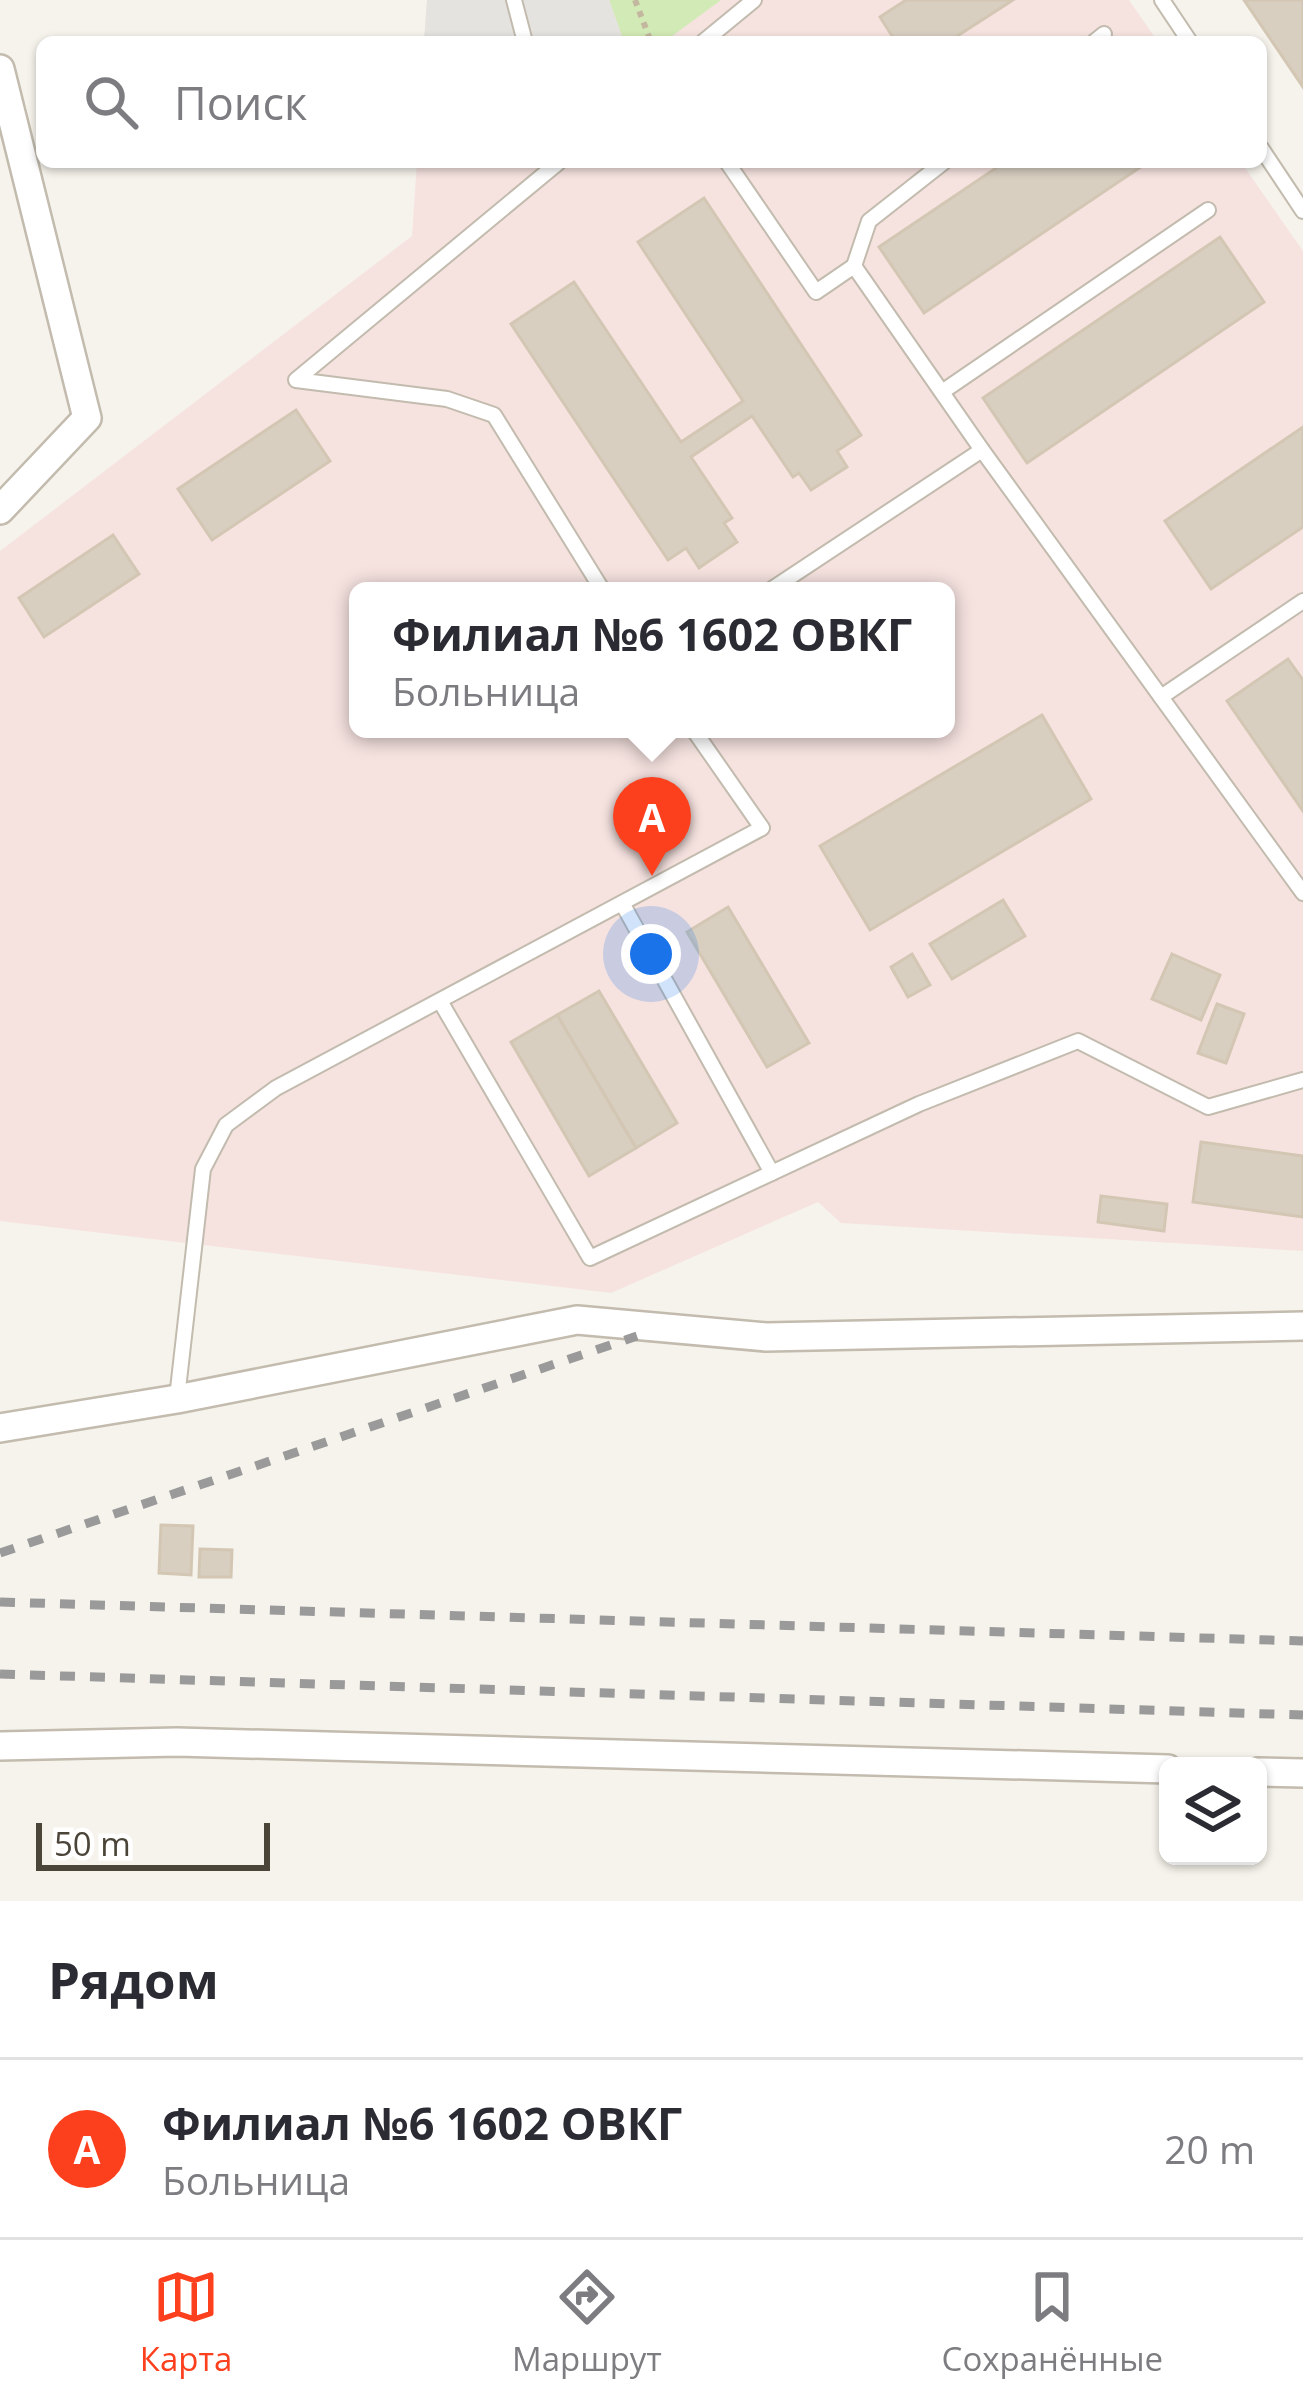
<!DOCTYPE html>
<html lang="ru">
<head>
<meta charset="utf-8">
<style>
  :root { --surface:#fff; --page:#f7f7f7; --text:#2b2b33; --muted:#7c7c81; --line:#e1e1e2; --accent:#fc3f1d }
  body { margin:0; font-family:"Open Sans",sans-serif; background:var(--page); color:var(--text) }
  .controls { position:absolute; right:36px; bottom:36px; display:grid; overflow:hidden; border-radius:18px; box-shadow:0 3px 9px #0004 }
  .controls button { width:108px; height:108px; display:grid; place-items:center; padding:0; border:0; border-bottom:3px solid var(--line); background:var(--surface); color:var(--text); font:60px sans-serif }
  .scale { position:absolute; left:36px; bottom:30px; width:234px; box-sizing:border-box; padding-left:12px; border:6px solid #4b4439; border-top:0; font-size:33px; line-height:42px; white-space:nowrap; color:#4b4439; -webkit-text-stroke:9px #fff; paint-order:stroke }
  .you { position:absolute; left:651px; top:954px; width:42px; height:42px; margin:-30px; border:9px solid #fff; border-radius:50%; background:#1a73e8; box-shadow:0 0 0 18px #1a73e833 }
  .badge { display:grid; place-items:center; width:78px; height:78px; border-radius:50%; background:var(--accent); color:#fff; font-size:39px; font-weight:700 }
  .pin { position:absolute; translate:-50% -99px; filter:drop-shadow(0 3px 6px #0008) }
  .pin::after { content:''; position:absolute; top:63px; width:42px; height:36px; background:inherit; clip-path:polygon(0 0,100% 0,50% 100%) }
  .popup { position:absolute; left:349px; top:582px; width:606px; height:156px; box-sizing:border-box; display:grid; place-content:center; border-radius:18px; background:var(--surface); filter:drop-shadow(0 3px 9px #0005); font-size:39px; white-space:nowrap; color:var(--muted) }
  .popup b { font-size:45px; color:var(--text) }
  .popup::after { content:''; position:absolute; left:50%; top:100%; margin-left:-24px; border:24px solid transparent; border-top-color:var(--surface) }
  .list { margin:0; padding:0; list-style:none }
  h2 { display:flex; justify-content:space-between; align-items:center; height:156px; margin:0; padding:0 48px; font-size:51px }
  h2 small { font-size:39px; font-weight:400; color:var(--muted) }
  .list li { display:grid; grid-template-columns:78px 1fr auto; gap:36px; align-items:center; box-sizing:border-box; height:180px; padding:0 48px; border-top:3px solid var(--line) }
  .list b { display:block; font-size:45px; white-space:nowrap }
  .list p { margin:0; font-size:39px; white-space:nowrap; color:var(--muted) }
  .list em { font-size:39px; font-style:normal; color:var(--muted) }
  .icon { flex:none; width:66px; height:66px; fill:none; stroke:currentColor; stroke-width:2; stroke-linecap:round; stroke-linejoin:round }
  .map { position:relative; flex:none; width:1303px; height:1901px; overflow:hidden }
  .search { position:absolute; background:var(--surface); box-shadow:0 3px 9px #0004; left:36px; right:36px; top:36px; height:132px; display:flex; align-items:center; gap:30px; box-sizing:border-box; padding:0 42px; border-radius:18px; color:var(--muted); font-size:45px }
  .sheet { height:336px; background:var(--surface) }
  nav { display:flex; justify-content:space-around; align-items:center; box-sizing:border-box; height:168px; border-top:3px solid var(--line); background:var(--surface); font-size:33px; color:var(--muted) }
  nav a { display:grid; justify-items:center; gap:6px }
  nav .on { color:var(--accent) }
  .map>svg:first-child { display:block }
</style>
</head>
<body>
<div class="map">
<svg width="1303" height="1901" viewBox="0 0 1303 1901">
  <rect width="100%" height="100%" fill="#f6f3ec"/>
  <g fill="#f6e3e0" fill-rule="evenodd">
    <polygon points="427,0 1129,0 1158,42 424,42"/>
    <path d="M 417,162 L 1241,162 L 1303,251 L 1303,1251 L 841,1223 L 818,1202 L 611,1293 L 0,1221 L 0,551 L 412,236 ZM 358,591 L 946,591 L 946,729 L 358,729 Z"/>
  </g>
  <polygon fill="#d2eab5" points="609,0 721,0 664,42 624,42"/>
  <polygon fill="#e5e3e0" points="427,0 609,0 624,42 424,42"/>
  <g fill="#d8cfc1" stroke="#d3c7b4" stroke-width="3">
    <polygon points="906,0 1013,0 948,42 896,42 880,17"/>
    <polygon points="1244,0 1303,0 1303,87"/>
    <polygon points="1005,162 1148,162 924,313 879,247"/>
    <polygon points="704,198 861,435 837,451 847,467 811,490 799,473 793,477 752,416 691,457 732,518 724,523 737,542 699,568 686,548 668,560 511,324 574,282 681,442 743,401 638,242"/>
    <polygon points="1220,237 1264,302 1027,463 983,398"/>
    <polygon points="296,410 330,461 212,540 178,489"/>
    <polygon points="1303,427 1303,527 1211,589 1165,521"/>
    <polygon points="113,535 139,574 44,637 19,598"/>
    <polygon points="1288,659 1303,680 1303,811 1227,701"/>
    <polygon points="1042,715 1091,799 870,930 820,846"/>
    <polygon points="1003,900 1025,936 952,979 930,944"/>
    <polygon points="728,907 809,1043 767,1067 687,932"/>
    <polygon points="912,954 930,985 908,997 891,967"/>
    <polygon points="1172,954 1220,975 1201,1020 1152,999"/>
    <polygon points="599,991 677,1123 636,1148 557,1015"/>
    <polygon points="1217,1004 1244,1014 1226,1063 1198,1053"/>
    <polygon points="557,1015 636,1148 589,1176 511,1042"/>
    <polygon points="1201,1142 1303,1156 1303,1217 1193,1202"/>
    <polygon points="1101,1196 1167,1204 1164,1231 1098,1222"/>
    <polygon points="161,1525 193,1526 191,1575 159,1573"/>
    <polygon points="200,1549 232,1550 231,1577 199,1577"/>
  </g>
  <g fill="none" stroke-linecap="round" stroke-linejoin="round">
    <g stroke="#c2bbae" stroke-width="18">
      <g id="lane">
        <polyline points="514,0 525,42"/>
        <polyline points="1162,0 1190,42"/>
        <polyline points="703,42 754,0"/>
        <polyline points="1094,42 1104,34"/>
        <polyline points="1261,148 1303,211"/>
        <polyline points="559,162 296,380 447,399 494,415 603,591"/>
        <polyline points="727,162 816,292 854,266 982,450 1303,893"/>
        <polyline points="854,266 869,221 944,162"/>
        <polyline points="942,392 1208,210"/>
        <polyline points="769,591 982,450"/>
        <polyline points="1161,697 1303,601"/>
        <polyline points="622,903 772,1173"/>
        <polyline points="440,1001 590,1258 919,1104 1078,1041 1208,1107 1303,1080"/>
        <polyline points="177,1398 203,1169 226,1125 276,1088 762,828 693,729"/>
      </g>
    </g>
    <g stroke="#c2bbae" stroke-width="32">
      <g id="street">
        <polyline points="0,69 87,418 0,510"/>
        <polyline points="0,1428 177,1399 577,1320 766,1337 1303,1326"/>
        <polyline points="0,1746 177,1742 1168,1769"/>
        <polyline points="1258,1772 1303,1773"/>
      </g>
    </g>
    <polyline stroke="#c4b79f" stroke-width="6" stroke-dasharray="6 6" stroke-linecap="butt" points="635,0 651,42"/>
    <use href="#lane" stroke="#fff" stroke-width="14"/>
    <use href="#street" stroke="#fff" stroke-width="27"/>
    <g stroke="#9a9a9a" stroke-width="9" stroke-dasharray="15 15" stroke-linecap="butt">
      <polyline points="0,1553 637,1336"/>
      <polyline points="0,1602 1303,1641"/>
      <polyline points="0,1674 1303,1715"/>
    </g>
  </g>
</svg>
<div class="controls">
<button><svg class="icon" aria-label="layers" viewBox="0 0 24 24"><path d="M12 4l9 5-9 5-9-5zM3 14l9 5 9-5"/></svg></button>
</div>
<div class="scale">50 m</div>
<div class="you"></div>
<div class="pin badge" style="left:652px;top:876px">A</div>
<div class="popup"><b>Филиал №6 1602 ОВКГ</b>Больница</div>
<div class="search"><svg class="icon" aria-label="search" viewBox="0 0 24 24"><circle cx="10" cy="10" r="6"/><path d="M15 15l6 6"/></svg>Поиск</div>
</div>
<section class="sheet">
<h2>Рядом<small></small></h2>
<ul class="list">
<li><span class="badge">A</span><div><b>Филиал №6 1602 ОВКГ</b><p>Больница</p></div><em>20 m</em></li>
</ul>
</section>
<nav>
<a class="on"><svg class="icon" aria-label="map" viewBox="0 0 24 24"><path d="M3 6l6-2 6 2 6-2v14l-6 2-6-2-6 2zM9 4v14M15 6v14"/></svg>Карта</a>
<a><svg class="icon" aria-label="directions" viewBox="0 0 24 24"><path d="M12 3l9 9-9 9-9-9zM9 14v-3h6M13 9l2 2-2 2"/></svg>Маршрут</a>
<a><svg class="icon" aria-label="saved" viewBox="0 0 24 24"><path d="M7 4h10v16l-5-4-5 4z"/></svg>Сохранённые</a>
</nav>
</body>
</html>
